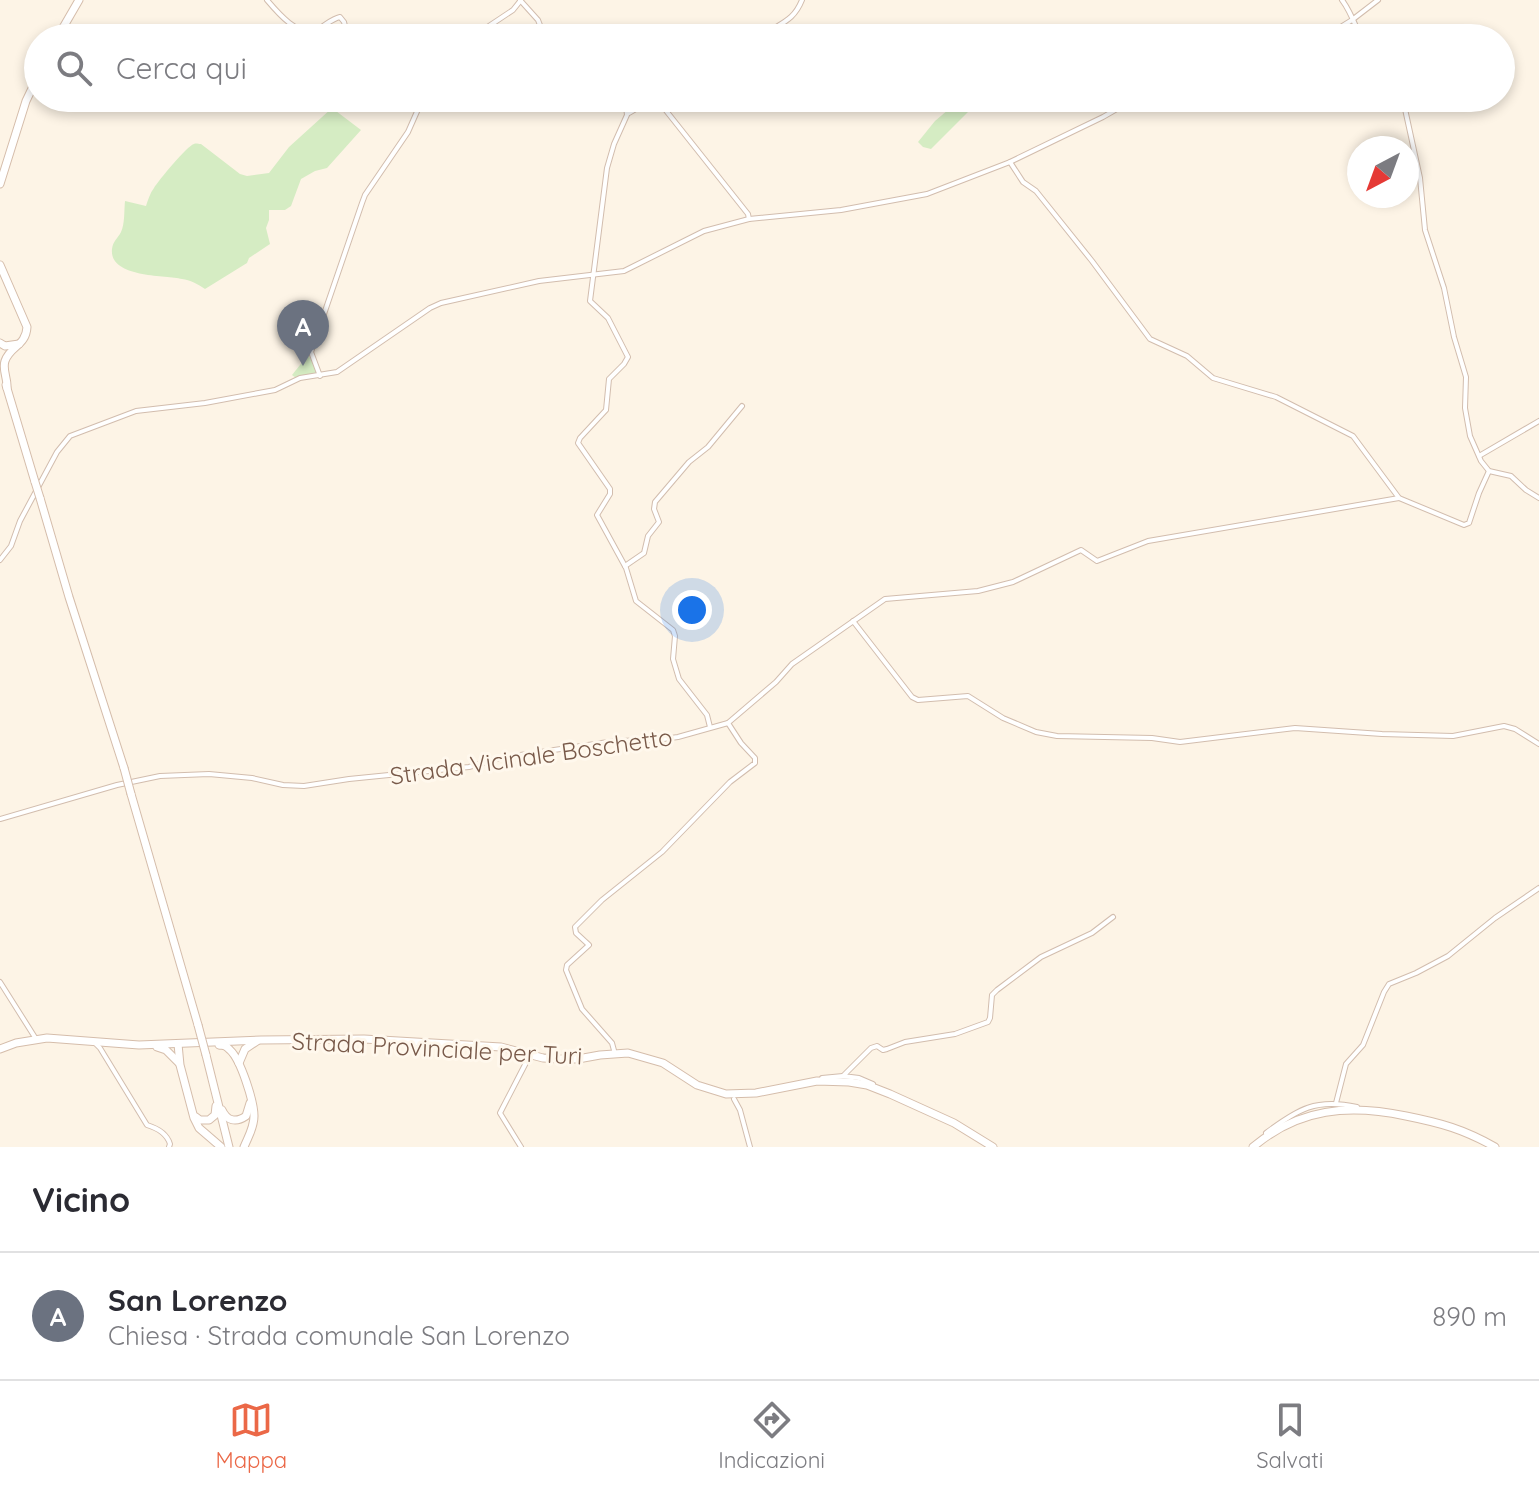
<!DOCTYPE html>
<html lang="it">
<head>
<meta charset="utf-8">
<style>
  :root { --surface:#fff; --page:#f7f7f7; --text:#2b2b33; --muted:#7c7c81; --line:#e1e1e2; --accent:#eb6847 }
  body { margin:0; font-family:Quicksand,sans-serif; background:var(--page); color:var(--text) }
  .compass { position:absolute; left:1347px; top:136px; width:72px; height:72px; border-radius:50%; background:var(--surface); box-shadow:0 4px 12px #0003; rotate:221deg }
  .you { position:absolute; left:692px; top:610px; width:28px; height:28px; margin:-20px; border:6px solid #fff; border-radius:50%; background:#1a73e8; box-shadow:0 0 0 12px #1a73e833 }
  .badge { display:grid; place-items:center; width:52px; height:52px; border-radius:50%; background:var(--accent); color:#fff; font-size:26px; font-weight:700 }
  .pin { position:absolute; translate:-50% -66px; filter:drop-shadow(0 2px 4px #0008) }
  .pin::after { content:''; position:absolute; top:42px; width:28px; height:24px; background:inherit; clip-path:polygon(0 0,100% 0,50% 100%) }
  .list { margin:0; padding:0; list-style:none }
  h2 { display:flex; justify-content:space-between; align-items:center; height:104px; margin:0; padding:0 32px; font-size:34px }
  h2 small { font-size:26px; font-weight:400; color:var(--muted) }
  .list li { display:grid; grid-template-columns:52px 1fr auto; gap:24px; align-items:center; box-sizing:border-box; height:128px; padding:0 32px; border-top:2px solid var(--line) }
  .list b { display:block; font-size:30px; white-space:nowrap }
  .list p { margin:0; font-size:26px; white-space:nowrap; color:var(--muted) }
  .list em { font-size:26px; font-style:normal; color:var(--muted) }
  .icon { flex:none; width:44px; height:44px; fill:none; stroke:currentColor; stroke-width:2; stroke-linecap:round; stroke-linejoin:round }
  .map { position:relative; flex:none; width:1539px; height:1147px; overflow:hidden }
  .search { position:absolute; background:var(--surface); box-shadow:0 4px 12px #0003; left:24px; right:24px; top:24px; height:88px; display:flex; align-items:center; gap:20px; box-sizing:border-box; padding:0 28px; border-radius:44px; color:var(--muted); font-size:30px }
  .sheet { height:232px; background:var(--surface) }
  nav { display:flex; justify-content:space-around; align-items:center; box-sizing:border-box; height:112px; border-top:2px solid var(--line); background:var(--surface); font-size:22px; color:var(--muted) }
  nav a { display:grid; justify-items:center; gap:4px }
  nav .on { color:var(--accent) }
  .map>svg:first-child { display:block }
</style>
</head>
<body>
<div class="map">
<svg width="1539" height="1147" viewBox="0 0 1539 1147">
  <rect width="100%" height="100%" fill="#fdf4e6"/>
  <g fill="#d5ecc3">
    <polygon points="962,98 964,98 972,106 969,111 931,149 923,147 918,142 935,121"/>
    <path d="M 332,108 L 361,130 L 327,168 L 315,171 L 301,179 L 291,206 L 285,210 L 269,210 L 269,220 L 266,228 L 270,244 L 249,258 L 247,263 L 205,289 C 198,284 190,280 182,279 C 165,275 109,278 112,249 C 113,241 118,238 121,232 C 125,224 124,210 125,201 L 146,206 C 148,200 150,193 154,188 C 158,181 188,145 194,144 C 196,143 198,144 201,144 L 240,174 L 247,176 L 269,173 L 289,147 Z"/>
    <polygon points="308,355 317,369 317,373 296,378 292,375"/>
  </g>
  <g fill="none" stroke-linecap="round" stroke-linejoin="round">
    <g stroke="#d2bdae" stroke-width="6">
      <g id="street">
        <path d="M 267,0 C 278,13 298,37 316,30 C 325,26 331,19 340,17 L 344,22 L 348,38"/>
        <polyline points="520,0 538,20 545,38"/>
        <path d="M 1342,0 C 1351,12 1355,25 1361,38"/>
        <polyline points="471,38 513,10 521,0"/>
        <path d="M 760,38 C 778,23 793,23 802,0"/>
        <polyline points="1323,38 1352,20 1378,0"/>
        <polyline points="625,98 627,115 614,144 607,168 590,301 608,318 628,357 624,364 609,379 606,410 580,438 578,443 610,489 610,494 597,515 626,568 636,601 673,630 675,636 673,659 679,679 707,715 710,727"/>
        <polyline points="656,98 748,214 749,219"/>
        <polyline points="1399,98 1405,109 1420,178 1425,230 1444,288 1454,337 1466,377 1465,408 1470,436 1481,461 1489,471 1511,476 1526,490 1539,498"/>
        <polyline points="629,113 655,98"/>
        <polyline points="1010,162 1023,182 1036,191 1092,261 1150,339 1187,356 1213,378 1276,397 1353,436 1399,498 1464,525 1469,523 1479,493 1489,471"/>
        <polyline points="320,376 311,352 362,203 365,195 408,132 423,98"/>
        <polyline points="1479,456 1539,421"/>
        <polyline points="0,560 11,546 20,521 57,452 70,436 136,411 205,403 275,390 300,378 337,372 430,308 441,303 539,281 624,271 704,231 749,219 841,210 927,194 1010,162 1103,117 1136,98"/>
        <polyline points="625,566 644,553 648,536 659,522 654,509 655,502 689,462 708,447 742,406"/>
        <polyline points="853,621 912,697 918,700 968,696 1003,718 1036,732 1057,736 1152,738 1180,742 1295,728 1382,734 1453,736 1504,726 1515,729 1539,744"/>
        <polyline points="0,819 117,785 160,776 209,774 252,778 283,785 304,786 349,779 469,767 500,758 615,741 656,740 678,737 728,723 776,682 792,664 885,599 978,591 1013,582 1081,550 1097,561 1148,541 1399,498"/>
        <polyline points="0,982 36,1039"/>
        <path d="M 95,1043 L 100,1048 L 147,1125 C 157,1128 167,1134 170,1144 L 169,1147"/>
        <polyline points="615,1054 612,1043 582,1009 566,970 567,965 589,945 576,933 575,927 602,900 662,852 730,782 755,763 755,758 741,743 728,723"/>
        <polyline points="822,1078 843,1076"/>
        <polyline points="873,1084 859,1078 843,1076 871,1048 877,1046 883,1050 887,1049 905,1042 955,1034 988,1022 990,1018 992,995 997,990 1041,957 1092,933 1113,917"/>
        <polyline points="734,1099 740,1110 750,1147"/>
        <polyline points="1336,1103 1346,1064 1363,1045 1384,992 1389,984 1416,973 1448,956 1495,918 1539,888"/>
        <path d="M 1266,1133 C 1298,1109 1316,1098 1357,1107"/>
        <polyline points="521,1147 500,1113 530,1055"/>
      </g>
    </g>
    <g stroke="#d5bdab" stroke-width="9">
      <g id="secondary">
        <polyline points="57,38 79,0"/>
        <polyline points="0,184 26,101 38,76"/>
        <path d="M 0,265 L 27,327 C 26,346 10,346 5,361 C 2,370 8,379 7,388"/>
        <polyline points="0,343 5,346 19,344"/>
        <polyline points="6,385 35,482"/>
        <polyline points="40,498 69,597 124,768"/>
        <polyline points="131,794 198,1025"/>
        <polyline points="178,1044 180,1065 194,1118 199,1128 221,1147"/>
        <path d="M 219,1045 C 225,1046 225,1045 230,1050 C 241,1060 254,1102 254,1116 C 254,1128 248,1137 244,1147"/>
        <polyline points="157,1047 166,1050 179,1063"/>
        <polyline points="0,1049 16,1043 47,1038 139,1045 261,1040 364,1039 501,1047 543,1058 560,1059 578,1059 600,1055 628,1053 663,1063 697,1085 726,1094 756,1093 817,1081 849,1082 867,1085 890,1094 954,1123 993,1147"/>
        <polyline points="206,1055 229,1147"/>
        <polyline points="239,1063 245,1049 257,1041"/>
        <path d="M 222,1110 C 227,1121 236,1123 246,1116 L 250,1103"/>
        <polyline points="196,1117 200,1120 209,1120 215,1115 216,1106"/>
        <path d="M 1253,1147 C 1299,1108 1349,1104 1406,1116 C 1441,1123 1463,1129 1495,1147"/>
      </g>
    </g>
    <use href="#street" stroke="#fff" stroke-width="4"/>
    <use href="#secondary" stroke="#fff" stroke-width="7"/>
    <g stroke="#d5bdab" stroke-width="9" stroke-linecap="butt">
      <g id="secondary-bridge">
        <polyline points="35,482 40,498"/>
        <polyline points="124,768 131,794"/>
        <polyline points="198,1025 206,1055"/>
      </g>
    </g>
    <use href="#secondary-bridge" stroke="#fff" stroke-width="7"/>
  </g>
  <g text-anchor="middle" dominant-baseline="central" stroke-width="6" stroke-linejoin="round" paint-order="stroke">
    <g font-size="24" fill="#785949" stroke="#fff8ed">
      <text transform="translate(531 756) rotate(-8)">Strada Vicinale Boschetto</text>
      <text transform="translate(437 1048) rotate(3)">Strada Provinciale per Turi</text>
    </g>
  </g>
</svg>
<svg class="compass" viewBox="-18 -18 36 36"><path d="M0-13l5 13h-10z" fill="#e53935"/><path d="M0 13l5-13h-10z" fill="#7c7c81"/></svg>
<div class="you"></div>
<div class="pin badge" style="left:303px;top:366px;background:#6b7280">A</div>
<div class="search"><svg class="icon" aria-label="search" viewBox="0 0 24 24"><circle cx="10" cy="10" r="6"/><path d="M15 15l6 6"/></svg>Cerca qui</div>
</div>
<section class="sheet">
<h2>Vicino<small></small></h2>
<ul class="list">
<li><span class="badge" style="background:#6b7280">A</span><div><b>San Lorenzo</b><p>Chiesa · Strada comunale San Lorenzo</p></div><em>890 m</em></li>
</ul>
</section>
<nav>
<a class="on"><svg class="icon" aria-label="map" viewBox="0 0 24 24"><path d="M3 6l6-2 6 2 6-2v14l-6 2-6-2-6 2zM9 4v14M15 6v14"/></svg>Mappa</a>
<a><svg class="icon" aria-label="directions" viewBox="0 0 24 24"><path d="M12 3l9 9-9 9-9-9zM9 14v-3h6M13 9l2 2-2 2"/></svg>Indicazioni</a>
<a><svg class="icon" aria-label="saved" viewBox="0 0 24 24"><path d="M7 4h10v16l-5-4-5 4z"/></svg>Salvati</a>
</nav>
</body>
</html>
